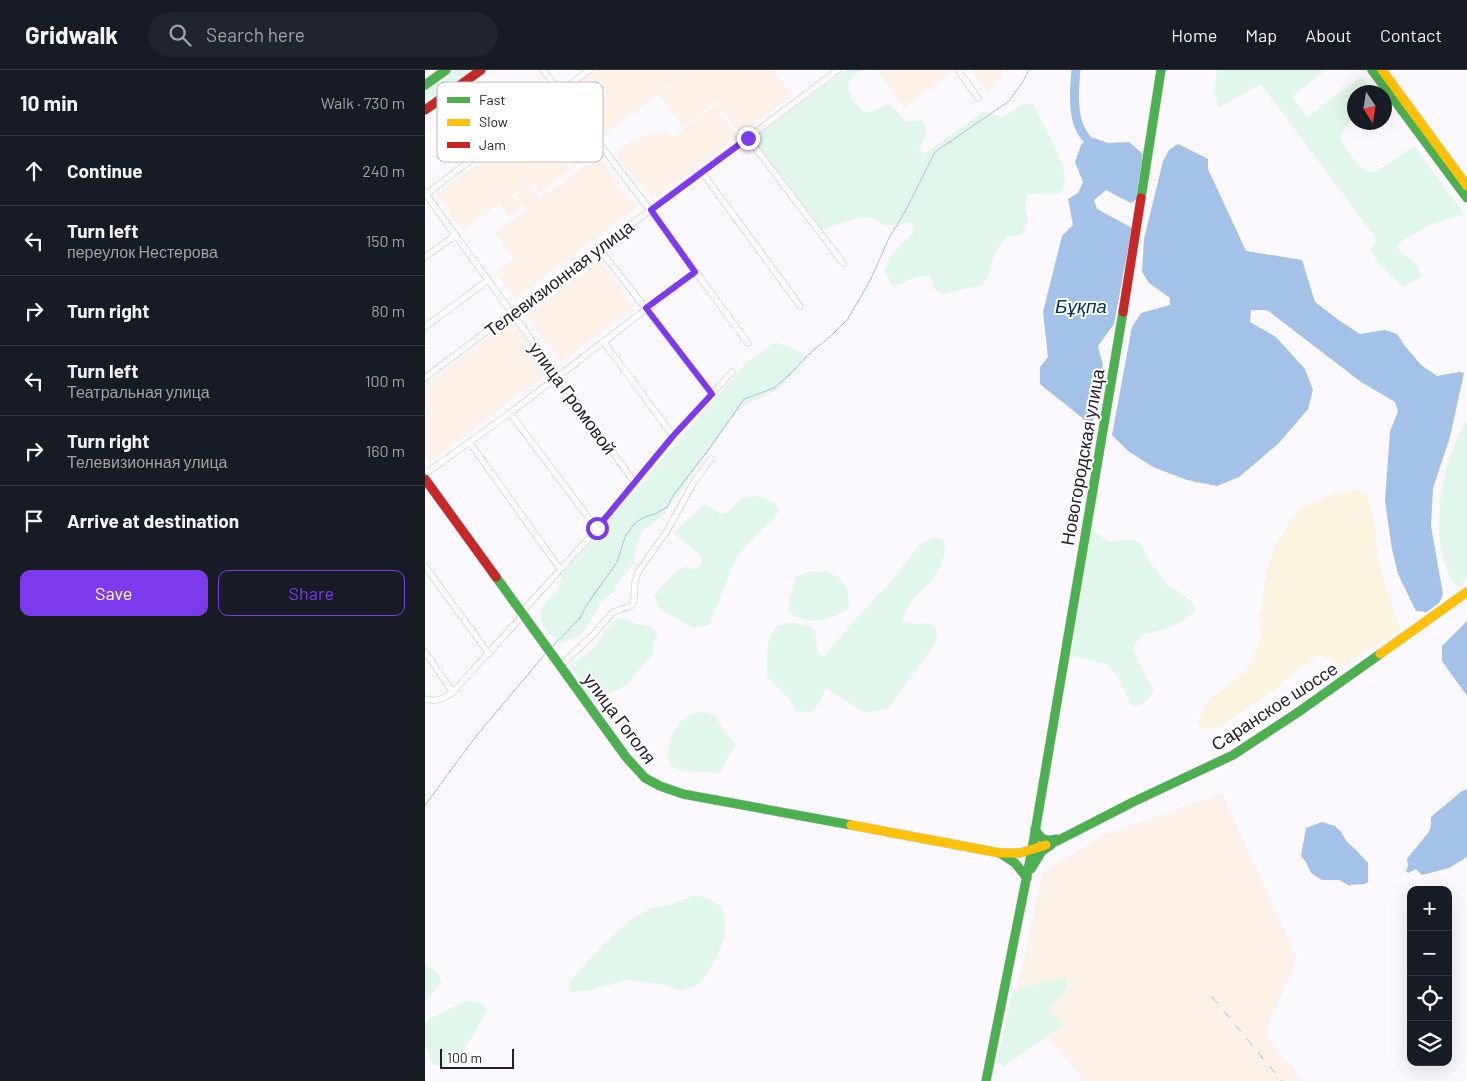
<!DOCTYPE html>
<html lang="en">
<head>
<meta charset="utf-8">
<style>
  :root { --surface:#171b24; --page:#20242c; --text:#f1f3f6; --muted:#9ea1a6; --line:#363941; --accent:#7c3aed }
  body { margin:0; font-family:Barlow,sans-serif; background:var(--page); color:var(--text) }
  .controls { position:absolute; right:15px; bottom:15px; display:grid; overflow:hidden; border-radius:10px; box-shadow:0 5px 20px #0002 }
  .controls button { width:45px; height:45px; display:grid; place-items:center; padding:0; border:0; border-bottom:1px solid var(--line); background:var(--surface); color:var(--text); font:25px sans-serif }
  .compass { position:absolute; left:922px; top:15px; width:45px; height:45px; border-radius:50%; background:var(--surface); box-shadow:0 5px 20px #0002; rotate:168deg }
  .scale { position:absolute; left:15px; bottom:12px; width:74px; box-sizing:border-box; padding-left:5px; border:2px solid #26202d; border-top:0; font-size:14px; line-height:18px; white-space:nowrap; color:#26202d; -webkit-text-stroke:4px #fff; paint-order:stroke }
  .stop { position:absolute; width:15px; height:15px; margin:-11px; border:4px solid #7c3aed; border-radius:50%; background:#fff }
  .stop.end { background:#7c3aed; border-color:#fff; box-shadow:0 1px 5px #0008 }
  .list { margin:0; padding:0; list-style:none }
  h2 { display:flex; justify-content:space-between; align-items:center; height:65px; margin:0; padding:0 20px; font-size:21px }
  h2 small { font-size:16px; font-weight:400; color:var(--muted) }
  .list li { display:grid; grid-template-columns:32px 1fr auto; gap:15px; align-items:center; box-sizing:border-box; height:70px; padding:0 20px; border-top:1px solid var(--line) }
  .list b { display:block; font-size:19px; white-space:nowrap }
  .list p { margin:0; font-size:16px; white-space:nowrap; color:var(--muted) }
  .list em { font-size:16px; font-style:normal; color:var(--muted) }
  .actions { display:flex; gap:10px; padding:15px 20px }
  .actions a { flex:1; padding:11px 0; border:1px solid var(--accent); border-radius:10px; text-align:center; font-size:18px; color:var(--accent) }
  .actions .main { background:var(--accent); color:#fff }
  .icon { flex:none; width:28px; height:28px; fill:none; stroke:currentColor; stroke-width:2; stroke-linecap:round; stroke-linejoin:round }
  .map { position:relative; flex:none; width:1042px; height:1011px; overflow:hidden }
  header { display:flex; align-items:center; gap:30px; box-sizing:border-box; height:70px; padding:0 25px; background:var(--surface); border-bottom:1px solid var(--line) }
  header strong { font-size:24px }
  nav { display:flex; gap:28px; margin-inline-start:auto; font-size:18px }
  .search { width:350px; height:45px; background:var(--page); display:flex; align-items:center; gap:12px; box-sizing:border-box; padding:0 18px; border-radius:28px; color:var(--muted); font-size:19px }
  main { display:flex }
  aside { flex:1; background:var(--surface) }
  .map>svg:first-child { display:block }
</style>
</head>
<body>
<header>
<strong>Gridwalk</strong>
<div class="search"><svg class="icon" aria-label="search" viewBox="0 0 24 24"><circle cx="10" cy="10" r="6"/><path d="M15 15l6 6"/></svg>Search here</div>
<nav><a>Home</a><a>Map</a><a>About</a><a>Contact</a></nav>
</header>
<main>
<aside>
<h2>10 min<small>Walk · 730 m</small></h2>
<ul class="list">
<li><svg class="icon" aria-label="ahead" viewBox="0 0 24 24"><path d="M12 20V5M6 11l6-6 6 6"/></svg><div><b>Continue</b></div><em>240 m</em></li>
<li><svg class="icon" aria-label="left" viewBox="0 0 24 24"><path d="M17 20v-9H6M10 6l-5 5 5 5"/></svg><div><b>Turn left</b><p>переулок Нестерова</p></div><em>150 m</em></li>
<li><svg class="icon" aria-label="right" viewBox="0 0 24 24"><path d="M7 20v-9h11M14 6l5 5-5 5"/></svg><div><b>Turn right</b></div><em>80 m</em></li>
<li><svg class="icon" aria-label="left" viewBox="0 0 24 24"><path d="M17 20v-9H6M10 6l-5 5 5 5"/></svg><div><b>Turn left</b><p>Театральная улица</p></div><em>100 m</em></li>
<li><svg class="icon" aria-label="right" viewBox="0 0 24 24"><path d="M7 20v-9h11M14 6l5 5-5 5"/></svg><div><b>Turn right</b><p>Телевизионная улица</p></div><em>160 m</em></li>
<li><svg class="icon" aria-label="arrive" viewBox="0 0 24 24"><path d="M6 21V4h12l-3 4 3 4H6"/></svg><div><b>Arrive at destination</b></div></li>
</ul>
<div class="actions"><a class="main">Save</a><a>Share</a></div>
</aside>
<div class="map">
<svg width="1042" height="1011" viewBox="0 0 1042 1011">
  <rect width="100%" height="100%" fill="#fbf9fe"/>
  <g fill="#fcf2ea">
    <polygon points="171,0 266,0 177,67 142,21"/>
    <polygon points="268,0 348,0 367,25 316,64 291,32 258,57 234,25"/>
    <polygon points="452,0 523,0 526,4 479,38"/>
    <polygon points="546,0 579,0 574,10 563,23"/>
    <polygon points="134,32 140,39 115,58 146,100 115,123 106,111 87,125 97,137 85,146 74,133 37,161 11,124"/>
    <polygon points="290,35 313,67 227,130 190,83 207,70 230,61 244,63 248,67"/>
    <polygon points="142,43 171,81 150,97 121,59"/>
    <polygon points="173,86 212,138 90,229 70,202 89,188 70,163 101,140 91,125 104,115 115,129"/>
    <polygon points="175,190 210,237 136,292 101,246"/>
    <polygon points="87,249 124,302 5,392 0,386 0,314"/>
    <polygon points="797,723 872,888 840,964 878,1011 659,1011 590,927 618,802 676,766"/>
  </g>
  <g fill="#e2f7eb">
    <polygon points="25,0 49,0 0,35 0,18"/>
    <path d="M 421,0 L 438,0 C 435,2 430,4 428,7 C 416,18 430,34 439,42 L 447,41 L 463,34 L 470,39 L 481,52 L 496,50 L 502,56 L 500,67 L 494,78 L 499,84 L 559,41 L 578,47 L 596,35 L 608,33 L 638,94 L 640,114 L 635,124 L 602,124 L 601,142 L 603,151 L 597,165 L 582,166 L 570,183 L 564,204 L 558,215 L 518,224 L 511,221 L 505,206 L 490,207 L 476,214 L 468,216 L 459,201 L 467,184 L 489,161 L 487,152 L 459,156 C 438,136 418,157 396,159 L 327,68 Z"/>
    <path d="M 792,0 L 896,0 L 898,2 L 867,27 L 882,47 L 936,7 L 949,22 L 929,22 L 929,49 L 919,59 L 915,67 C 922,82 930,92 942,102 L 952,101 L 989,76 L 1040,145 C 1015,149 992,160 972,175 L 975,181 L 994,196 L 996,207 L 978,217 L 953,193 L 945,179 L 951,172 L 947,163 L 836,14 L 793,38 L 789,20 Z"/>
    <path d="M 348,273 C 359,273 368,279 379,284 L 381,291 L 353,319 L 322,334 L 312,342 L 243,438 L 234,449 L 218,461 L 212,474 L 208,494 L 192,515 L 189,522 L 178,529 L 160,560 L 153,566 L 136,574 L 121,561 L 116,551 L 116,539 L 133,518 L 138,503 L 321,293 Z"/>
    <path d="M 1042,350 L 1042,509 L 1034,515 C 1025,513 1024,505 1021,497 C 1005,454 1018,389 1042,350 Z"/>
    <path d="M 332,426 L 349,432 L 354,440 L 349,449 L 325,471 L 311,489 L 284,555 L 269,558 L 236,540 L 229,526 C 239,514 246,503 261,496 L 269,500 L 276,494 L 277,488 L 273,483 L 248,463 L 279,434 L 297,444 L 306,440 L 317,427 Z"/>
    <path d="M 665,458 L 684,472 L 708,469 L 717,475 L 724,490 L 742,515 L 766,531 L 771,540 L 759,550 L 746,557 L 717,565 L 709,575 L 710,584 L 729,621 C 722,631 719,636 706,636 L 693,607 L 681,594 L 646,586 Z"/>
    <path d="M 508,468 L 518,469 C 526,497 502,513 486,532 C 482,537 480,544 477,550 L 490,554 L 503,553 L 511,558 L 512,571 L 464,638 L 440,643 L 401,618 L 394,634 L 386,642 L 371,641 L 364,629 L 342,607 C 341,572 341,540 388,558 L 391,567 L 393,585 L 399,586 L 430,550 L 468,509 L 496,473 Z"/>
    <path d="M 400,501 C 419,508 426,519 423,539 C 403,552 382,556 362,541 L 370,508 L 381,502 Z"/>
    <path d="M 197,548 C 203,549 206,551 210,553 C 221,557 224,553 233,564 L 228,575 L 228,584 L 201,615 L 168,633 L 146,596 C 154,590 163,583 170,576 C 180,565 183,551 197,548 Z"/>
    <path d="M 280,642 L 291,646 C 295,658 303,664 311,674 L 302,688 L 296,703 L 255,701 L 245,695 L 242,684 L 246,667 L 255,652 L 268,643 Z"/>
    <polygon points="270,825 282,828 297,837 299,847 300,864 294,883 284,901 274,914 257,921 239,915 202,910 166,920 145,922 144,912 175,878 204,851 224,839 243,835"/>
    <polygon points="0,894 14,903 16,913 2,930 0,930"/>
    <path d="M 642,907 C 642,924 636,928 623,938 L 637,956 L 578,997 L 572,991 L 588,920 Z"/>
    <path d="M 40,931 L 57,933 L 62,939 C 54,955 35,995 16,996 C 13,996 11,995 8,994 L 0,975 L 0,951 Z"/>
  </g>
  <path fill="#faf4e1" d="M 933,420 L 941,423 C 950,443 950,469 954,492 C 959,514 968,537 976,559 L 917,598 L 906,590 L 893,586 L 872,601 L 851,619 L 794,657 L 775,658 L 773,652 L 782,632 L 821,601 L 836,568 L 835,547 L 841,502 L 849,479 L 864,453 L 874,439 L 914,422 Z"/>
  <g fill="#a4c2e8">
    <path d="M 669,68 L 683,73 L 704,72 L 718,84 L 711,130 L 706,133 L 681,120 L 669,130 L 672,139 L 707,158 L 689,254 L 673,276 L 678,296 C 673,304 676,311 675,319 C 674,331 671,344 666,355 L 615,314 L 615,297 L 623,287 L 618,242 L 637,166 L 648,155 L 643,129 L 653,123 L 658,112 L 650,92 L 656,75 L 662,69 Z"/>
    <polygon points="753,74 783,89 783,99 821,181 877,190 890,232 915,251 935,264 960,260 972,264 980,276 996,295 1012,306 1034,302 1039,303 1025,367 1008,418 1006,456 1018,524 1014,533 1002,542 991,541 973,504 967,479 960,431 965,362 973,341 970,332 936,312 842,240 826,240 825,252 851,267 880,299 888,320 883,339 853,374 814,407 792,416 762,410 728,397 703,381 687,365 707,257 716,243 745,235 745,228 724,213 717,202 719,169 738,91 744,80"/>
    <polygon points="1042,551 1042,626 1017,591 1017,576"/>
    <polygon points="1042,719 1042,787 1024,798 997,805 991,799 983,803 981,801 983,796 982,789 1003,763 1006,757 1006,747 1037,721"/>
    <polygon points="897,752 910,756 916,762 922,772 930,779 943,793 943,812 940,814 923,815 914,810 897,810 886,803 881,792 876,786 881,758"/>
  </g>
  <g fill="none" stroke-linecap="round" stroke-linejoin="round">
    <g stroke="#a4c2e8" stroke-width="1">
      <polyline points="128,576 155,548 161,536 192,492 200,467 209,454 217,448 230,444 242,437 249,424 284,379 319,329 349,318 363,306 384,284 407,265 422,250 444,213 464,168 481,140 510,82 584,31 597,13 604,0"/>
      <polyline points="0,735 52,665 121,583"/>
    </g>
    <path stroke="#a4c2e8" stroke-width="9" d="M 651,0 C 649,21 646,52 662,69"/>
    <g stroke="#d6d2da" stroke-width="7">
      <g id="street">
        <polyline points="118,0 225,140 323,273"/>
        <polyline points="533,0 553,28"/>
        <polyline points="323,68 418,193"/>
        <polyline points="277,102 375,236"/>
        <polyline points="0,123 210,413"/>
        <polyline points="0,125 164,0"/>
        <polyline points="173,177 287,324"/>
        <polyline points="0,187 31,165"/>
        <polyline points="0,257 63,210"/>
        <polyline points="178,271 248,366"/>
        <path d="M 0,308 C 137,204 276,104 413,0"/>
        <polyline points="85,343 172,459"/>
        <polyline points="45,373 135,499"/>
        <polyline points="0,404 85,343 270,202"/>
        <polyline points="0,496 64,584"/>
        <polyline points="96,543 172,459 248,366 307,302"/>
        <polyline points="0,582 28,622"/>
        <polyline points="136,595 168,565 188,542 206,536 209,530 210,511 213,502 242,461 269,412 286,389"/>
        <path d="M 0,629 C 12,632 19,629 28,622 L 98,545"/>
      </g>
    </g>
    <g stroke="#d6d2da" stroke-width="10">
      <g id="fast">
        <polyline points="947,0 1042,128"/>
        <polyline points="0,15 21,0"/>
        <polyline points="716,128 736,0"/>
        <polyline points="71,507 201,687 220,708 235,716 258,724 426,755"/>
        <path d="M 610,759 C 616,769 619,772 631,769"/>
        <polyline points="621,775 632,771 708,732 808,685 872,643 955,584"/>
        <polyline points="607,780 698,242"/>
        <polyline points="575,783 590,793 602,808"/>
        <polyline points="606,799 617,781 626,775"/>
        <polyline points="561,1011 607,780"/>
      </g>
    </g>
    <g stroke="#d6d2da" stroke-width="10">
      <g id="slow">
        <polyline points="957,0 1042,116"/>
        <polyline points="955,584 1042,522"/>
        <polyline points="426,755 575,783 595,783 621,775"/>
      </g>
    </g>
    <g stroke="#d6d2da" stroke-width="10">
      <g id="jam">
        <polyline points="0,40 56,0"/>
        <polyline points="698,242 716,128"/>
        <polyline points="0,409 71,507"/>
      </g>
    </g>
    <use href="#street" stroke="#fefeff" stroke-width="5.5"/>
    <use href="#fast" stroke="#4caf50" stroke-width="9"/>
    <use href="#slow" stroke="#ffc107" stroke-width="9"/>
    <use href="#jam" stroke="#c62828" stroke-width="9"/>
    <polyline stroke="#c0bfc1" stroke-width="1" stroke-dasharray="9 9" stroke-linecap="butt" points="787,927 857,1011"/>
  </g>
  <g fill="none" stroke-linecap="round" stroke-linejoin="round">
    <polyline stroke="#7c3aed" stroke-width="6" points="172,458 248,366 287,324 221,238 270,202 226,140 323,68"/>
  </g>
  <g text-anchor="middle" dominant-baseline="central" stroke-width="4" stroke-linejoin="round" paint-order="stroke">
    <g font-size="18" fill="#26202d" stroke="#fff">
      <text transform="translate(134 208) rotate(-37)">Телевизионная улица</text>
      <text transform="translate(148 328) rotate(54)">улица Громовой</text>
      <text transform="translate(657 387) rotate(-80)">Новогородская улица</text>
      <text transform="translate(849 636) rotate(-33)">Саранское шоссе</text>
      <text transform="translate(195 648) rotate(53)">улица Гоголя</text>
    </g>
    <g font-size="19" font-style="italic" fill="#023362" stroke="#fff">
      <text x="656" y="235">Бұқпа</text>
    </g>
  </g>
  <rect x="12" y="12" width="166" height="80" rx="8" fill="#fff" stroke="#bebcc0" stroke-width="1"/>
  <rect x="22" y="27" width="23" height="6" fill="#4caf50"/>
  <rect x="22" y="49" width="23" height="7" fill="#ffc107"/>
  <rect x="22" y="72" width="23" height="6" fill="#c62828"/>
  <g font-size="14" fill="#26202d">
    <text x="54" y="35">Fast</text>
    <text x="54" y="57">Slow</text>
    <text x="54" y="80">Jam</text>
  </g>
</svg>
<div class="controls">
<button>+</button>
<button>−</button>
<button><svg class="icon" aria-label="locate" viewBox="0 0 24 24"><circle cx="12" cy="12" r="6"/><path d="M12 2v4M12 18v4M2 12h4M18 12h4"/></svg></button>
<button><svg class="icon" aria-label="layers" viewBox="0 0 24 24"><path d="M12 4l9 5-9 5-9-5zM3 14l9 5 9-5"/></svg></button>
</div>
<svg class="compass" viewBox="-18 -18 36 36"><path d="M0-13l5 13h-10z" fill="#e53935"/><path d="M0 13l5-13h-10z" fill="#9ea1a6"/></svg>
<div class="scale">100 m</div>
<div class="stop" style="left:172px;top:458px"></div>
<div class="stop end" style="left:323px;top:68px"></div>
</div>
</main>
</body>
</html>
